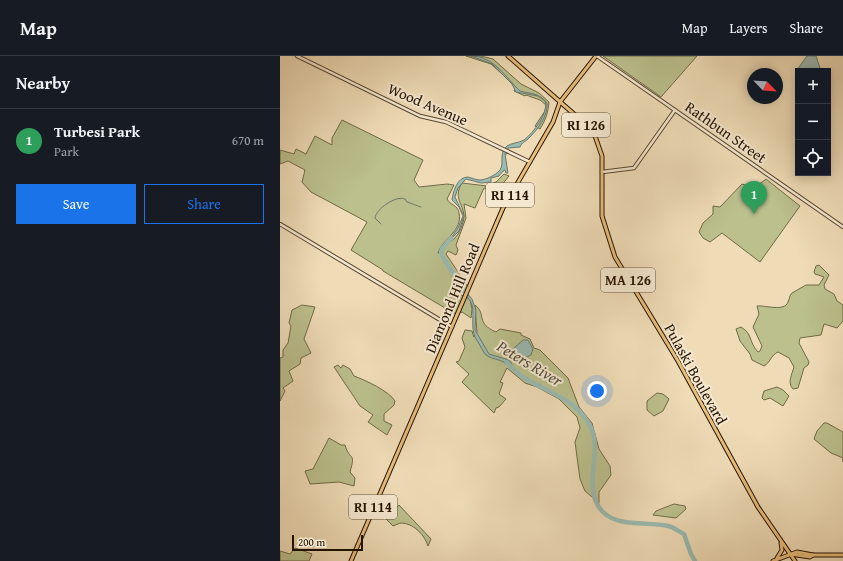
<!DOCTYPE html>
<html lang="en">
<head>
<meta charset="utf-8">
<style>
  :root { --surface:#171b24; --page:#242831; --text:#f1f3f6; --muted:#9ea1a6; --line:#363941; --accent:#1a73e8 }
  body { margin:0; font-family:"Gentium Book Plus",serif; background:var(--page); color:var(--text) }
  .controls { position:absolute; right:12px; top:12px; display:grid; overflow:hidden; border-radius:0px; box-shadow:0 2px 10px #0003 }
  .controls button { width:36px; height:36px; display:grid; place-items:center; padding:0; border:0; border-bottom:1px solid var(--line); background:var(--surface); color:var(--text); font:20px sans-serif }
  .compass { position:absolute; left:467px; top:12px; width:36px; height:36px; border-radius:50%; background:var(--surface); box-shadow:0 2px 10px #0003; rotate:115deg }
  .scale { position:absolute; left:12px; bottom:10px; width:71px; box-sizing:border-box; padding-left:4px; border:2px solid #251401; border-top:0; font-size:11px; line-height:14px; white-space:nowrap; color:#251401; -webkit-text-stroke:3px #f5e8d0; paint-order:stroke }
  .you { position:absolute; left:317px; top:335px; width:14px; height:14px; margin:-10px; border:3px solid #fff; border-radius:50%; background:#1a73e8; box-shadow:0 0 0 6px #1a73e833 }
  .badge { display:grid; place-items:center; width:26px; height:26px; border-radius:50%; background:var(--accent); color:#fff; font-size:13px; font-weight:700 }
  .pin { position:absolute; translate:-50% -33px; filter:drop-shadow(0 1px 2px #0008) }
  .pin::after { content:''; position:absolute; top:21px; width:14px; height:12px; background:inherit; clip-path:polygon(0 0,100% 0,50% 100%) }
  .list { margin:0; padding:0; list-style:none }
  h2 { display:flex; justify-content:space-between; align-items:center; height:52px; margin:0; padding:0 16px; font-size:17px }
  h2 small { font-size:13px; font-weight:400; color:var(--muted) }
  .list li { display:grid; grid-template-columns:26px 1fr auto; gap:12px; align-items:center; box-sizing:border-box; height:64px; padding:0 16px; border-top:1px solid var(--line) }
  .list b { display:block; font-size:15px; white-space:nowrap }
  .list p { margin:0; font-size:13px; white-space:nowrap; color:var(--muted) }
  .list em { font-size:13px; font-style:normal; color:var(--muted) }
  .actions { display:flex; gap:8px; padding:12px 16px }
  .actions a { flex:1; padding:9px 0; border:1px solid var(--accent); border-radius:0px; text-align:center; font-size:14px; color:var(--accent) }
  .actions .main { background:var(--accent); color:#fff }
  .icon { flex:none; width:22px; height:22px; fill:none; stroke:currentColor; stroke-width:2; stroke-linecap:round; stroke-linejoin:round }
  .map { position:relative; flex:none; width:563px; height:505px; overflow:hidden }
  header { display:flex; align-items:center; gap:24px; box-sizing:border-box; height:56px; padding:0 20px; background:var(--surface); border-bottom:1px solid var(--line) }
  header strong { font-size:19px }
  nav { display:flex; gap:22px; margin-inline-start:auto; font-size:14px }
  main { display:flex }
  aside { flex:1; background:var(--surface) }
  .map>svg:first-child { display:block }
</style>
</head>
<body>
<header>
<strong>Map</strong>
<nav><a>Map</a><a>Layers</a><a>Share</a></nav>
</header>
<main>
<aside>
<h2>Nearby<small></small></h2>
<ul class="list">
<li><span class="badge" style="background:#2e9e5b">1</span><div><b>Turbesi Park</b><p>Park</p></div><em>670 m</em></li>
</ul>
<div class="actions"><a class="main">Save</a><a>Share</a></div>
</aside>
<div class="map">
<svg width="563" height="505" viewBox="0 0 563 505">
  <rect width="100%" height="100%" fill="#efdcb7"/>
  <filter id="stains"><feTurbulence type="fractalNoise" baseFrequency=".005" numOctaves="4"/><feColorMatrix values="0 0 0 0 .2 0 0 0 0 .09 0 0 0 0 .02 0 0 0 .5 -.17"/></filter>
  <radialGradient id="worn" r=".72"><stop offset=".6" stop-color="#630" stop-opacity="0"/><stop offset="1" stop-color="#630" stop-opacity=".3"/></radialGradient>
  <g fill="#bbc08d" stroke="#706a47">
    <path d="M 186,0 L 201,0 L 213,3 L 241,28 L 259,37 L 269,46 C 268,57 266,63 260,73 L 255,70 L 265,55 L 266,49 L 260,44 L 246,39 L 245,40 L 234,35 L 235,32 L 233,28 L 211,8 Z"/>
    <polygon points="323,0 417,0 381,41"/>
    <path d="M 62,64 L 143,104 L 134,124 L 139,131 L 167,128 L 174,129 L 167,143 C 170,149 178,149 179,157 C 183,175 163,182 158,197 L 162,197 C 163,188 174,185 178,178 C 180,175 182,170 183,166 C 188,151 171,144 182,127 L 207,130 L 216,126 L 224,118 L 229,120 L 217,135 L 204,132 L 195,152 L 184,148 L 186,162 L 176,189 L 178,194 L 176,199 L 168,195 L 166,198 L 188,231 L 185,234 L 180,229 L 179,235 L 177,237 L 190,243 L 192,253 L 191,262 L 182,256 L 176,258 L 170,255 L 103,215 L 103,214 L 71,194 L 87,166 L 31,136 L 22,126 L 25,114 L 8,105 L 0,108 L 0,94 L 14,98 L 16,93 L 26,98 L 35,80 L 52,89 L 52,82 Z"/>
    <polygon points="486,123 520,150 480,206 442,177 430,186 423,182 419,176 423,167 433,158 433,150 440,151 462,128 474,132"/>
    <path d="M 539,209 L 549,219 L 544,229 L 545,233 L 554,238 L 557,245 L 563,249 L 563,265 L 557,272 L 544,268 L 541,279 L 520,282 L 519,287 L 529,306 L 528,309 L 524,312 L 518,332 L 513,333 C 507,327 512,318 514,311 L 509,302 L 498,296 C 491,299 490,307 484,310 L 472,304 L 470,298 L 460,285 L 456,273 L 461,271 C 473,278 468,285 478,296 L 480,295 L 482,290 L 473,271 L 479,258 L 477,250 C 484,249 505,256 508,246 C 510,242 509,240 512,237 L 526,229 L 539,229 L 544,221 L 535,218 L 534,216 L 536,210 Z"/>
    <polygon points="22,249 35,251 24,283 31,297 21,302 20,308 9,315 13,325 3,332 5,335 0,345 0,302 3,301 3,294 8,287 11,270 9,267 12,254"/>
    <path d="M 195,249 C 207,258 195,267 216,276 L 220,273 L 241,277 L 241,279 L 250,283 L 254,292 L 260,294 L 288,322 L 299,351 L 312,367 L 319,393 L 330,410 L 331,419 L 319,436 L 319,447 L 305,435 L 300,423 L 295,386 L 300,372 L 297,361 L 279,343 L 257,331 L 245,327 L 227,312 L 220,326 L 223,327 L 219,338 L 226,343 L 219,351 L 216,352 L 214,357 L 182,326 L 189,318 L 176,306 L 179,305 L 185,291 L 182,282 L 185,274 L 192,275 L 194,281 L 195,277 L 197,277 Z"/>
    <path d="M 58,309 L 61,312 L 63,309 L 70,313 L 74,320 C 85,324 109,335 115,345 L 114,349 L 104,358 L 104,365 L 112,369 L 107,379 L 88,366 L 93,359 L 80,350 L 54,311 Z"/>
    <polygon points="497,331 503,334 509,340 503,350 490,342 484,344 482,342 484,335"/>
    <polygon points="377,337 383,338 389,343 383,355 374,360 367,354 367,345"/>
    <polygon points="544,367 547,367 563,376 563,406 563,402 551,397 534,383 537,375"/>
    <path d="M 49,382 L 61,389 L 65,389 C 70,406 76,395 70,416 L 75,422 L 74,430 L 59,426 L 30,428 L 25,415 L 33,413 Z"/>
    <path d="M 113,448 L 117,451 L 119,449 L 151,483 L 148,490 C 145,480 135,468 122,467 C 119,467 116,469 113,470 L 106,463 Z"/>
    <polygon points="394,448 405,450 406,453 396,462 373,459 376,455"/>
    <polygon points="15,492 32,498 29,505 0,505 0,495 10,498"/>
  </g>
  <g fill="#9abbb2" stroke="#6b786b">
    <path d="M 191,0 C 214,0 226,22 240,35 C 252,38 259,37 267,47 C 268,61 258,73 248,83 C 245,86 242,86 240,91 L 228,92 L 227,98 L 225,98 L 228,117 L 226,117 L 225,114 L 223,115 L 219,120 L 211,122 L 211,126 L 201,127 L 186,123 L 178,132 L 175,141 L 184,160 L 179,175 L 168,186 L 178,172 L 183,160 L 179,151 L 172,144 C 173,136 177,121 188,121 C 192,122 196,124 200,124 C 205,124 213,120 217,117 C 227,110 217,98 227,90 C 231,87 239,87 244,84 C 253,77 269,57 265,45 L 258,40 L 236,36 L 232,28 L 212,8 Z"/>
    <polygon points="527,0 536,0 541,15 518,15 518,17 517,14"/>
    <path d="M 182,231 L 192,243 L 196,254 L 195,274 L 209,298 L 229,304 L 232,308 L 230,312 C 221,301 214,305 206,299 C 203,296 200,289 198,286 C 189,275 195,261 192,249 C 189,241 184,238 179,232 Z"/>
    <polygon points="243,284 248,284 253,293 251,299 239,305 234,302 232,298 234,292"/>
  </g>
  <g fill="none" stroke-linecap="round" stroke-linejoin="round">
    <path stroke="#6b786b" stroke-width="1" d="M 101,168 L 95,162 C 96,153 116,139 125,143 L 127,146 L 141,151"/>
    <g stroke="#9abbb2" stroke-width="4.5">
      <polyline points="171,182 162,193 161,198 184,235"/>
      <path d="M 227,307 C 233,313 239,319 246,323 C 271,338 299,344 312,374 C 322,399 301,434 323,456 C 339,472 369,465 388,470 C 394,471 399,476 404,478 L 411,498 L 415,505"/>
    </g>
    <g stroke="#58462e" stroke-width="4.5">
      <g id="minor">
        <polyline points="17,0 140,60 166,66 250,106"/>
        <polyline points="317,0 563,171"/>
        <polyline points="322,116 354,112 395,54"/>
        <polyline points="0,168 172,271"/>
      </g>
    </g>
    <g stroke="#251401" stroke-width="5">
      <g id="major">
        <polyline points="228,0 303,66 315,80 322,100 322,160 335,201 398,305 478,451 515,505"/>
        <polyline points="510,498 530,501 533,499 563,499"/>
        <polyline points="497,502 502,494 501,487"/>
        <polyline points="71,505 223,152 273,66 280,46 316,0"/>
        <polyline points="493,505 517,496 533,499"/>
      </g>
    </g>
    <use href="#minor" stroke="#f5e8d0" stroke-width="2.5"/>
    <use href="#major" stroke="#e8be7c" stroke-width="3"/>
  </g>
  <g text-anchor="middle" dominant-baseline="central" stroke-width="4" stroke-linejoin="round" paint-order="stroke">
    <g fill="#f5e8d0" stroke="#63543f" stroke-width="1">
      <rect x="282" y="57" width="48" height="24" rx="3"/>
      <rect x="206" y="127" width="48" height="24" rx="3"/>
      <rect x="321" y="212" width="54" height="24" rx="3"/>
      <rect x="69" y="439" width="48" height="24" rx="3"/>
    </g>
    <g font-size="14" font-weight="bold" fill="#251401">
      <text x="306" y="69">RI 126</text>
      <text x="230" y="139">RI 114</text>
      <text x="348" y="224">MA 126</text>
      <text x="93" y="451">RI 114</text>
    </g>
    <g font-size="15" fill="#251401" stroke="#f5e8d0">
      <text transform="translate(148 48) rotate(23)">Wood Avenue</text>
      <text transform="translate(446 76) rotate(35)">Rathbun Street</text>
      <text transform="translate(172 242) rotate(-67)">Diamond Hill Road</text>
      <text transform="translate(416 318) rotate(61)">Pulaski Boulevard</text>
    </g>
    <g font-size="16" font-style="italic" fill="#4e4e3f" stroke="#f5e8d0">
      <text transform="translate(250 307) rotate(31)">Peters River</text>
    </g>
  </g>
  <rect width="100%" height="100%" filter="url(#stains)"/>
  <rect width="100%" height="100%" fill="url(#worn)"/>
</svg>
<div class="controls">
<button>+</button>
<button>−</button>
<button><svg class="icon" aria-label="locate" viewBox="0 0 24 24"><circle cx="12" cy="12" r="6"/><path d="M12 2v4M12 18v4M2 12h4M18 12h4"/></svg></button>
</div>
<svg class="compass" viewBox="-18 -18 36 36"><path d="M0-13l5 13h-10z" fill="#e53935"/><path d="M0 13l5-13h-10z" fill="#9ea1a6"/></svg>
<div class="scale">200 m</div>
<div class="you"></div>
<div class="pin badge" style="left:474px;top:158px;background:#2e9e5b">1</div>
</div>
</main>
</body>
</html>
